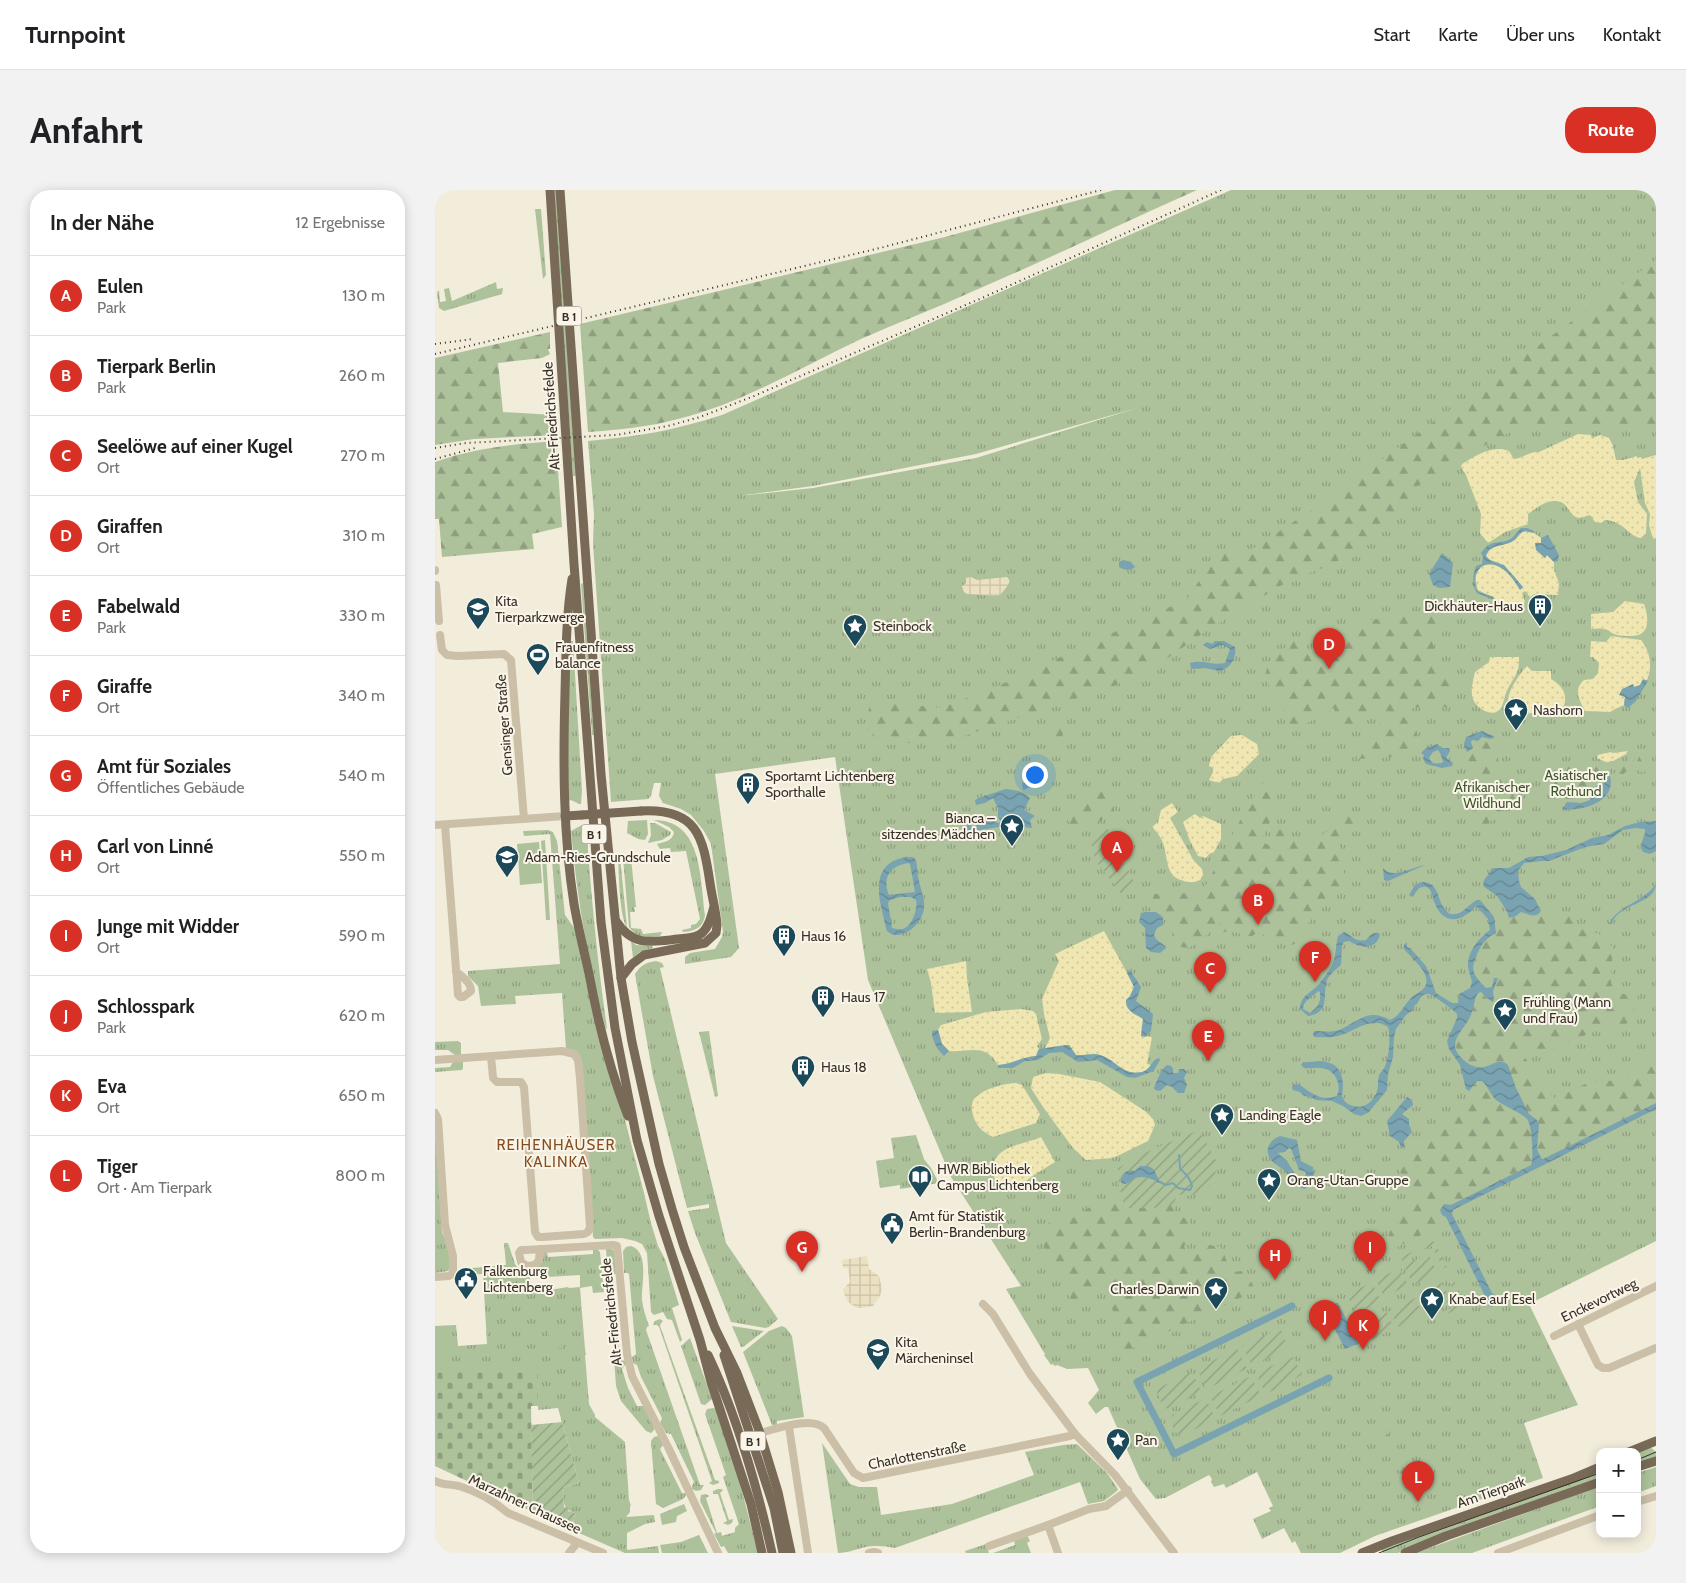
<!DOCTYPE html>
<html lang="de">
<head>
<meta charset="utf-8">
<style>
  :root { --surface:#fff; --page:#f2f2f2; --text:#202124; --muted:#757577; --line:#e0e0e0; --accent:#d93025 }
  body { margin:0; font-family:Cabin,sans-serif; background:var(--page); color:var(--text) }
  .controls { position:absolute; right:15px; bottom:15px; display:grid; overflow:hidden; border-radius:10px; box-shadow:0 2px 12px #0003 }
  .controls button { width:45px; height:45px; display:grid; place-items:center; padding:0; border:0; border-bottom:1px solid var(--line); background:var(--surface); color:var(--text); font:25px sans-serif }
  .you { position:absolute; left:599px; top:584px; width:18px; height:18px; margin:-12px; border:4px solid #fff; border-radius:50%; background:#1a73e8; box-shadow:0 0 0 8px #1a73e833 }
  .badge { display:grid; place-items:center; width:32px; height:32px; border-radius:50%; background:var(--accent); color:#fff; font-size:16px; font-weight:700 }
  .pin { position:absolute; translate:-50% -41px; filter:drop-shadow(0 1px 2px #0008) }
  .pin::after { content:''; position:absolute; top:26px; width:18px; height:15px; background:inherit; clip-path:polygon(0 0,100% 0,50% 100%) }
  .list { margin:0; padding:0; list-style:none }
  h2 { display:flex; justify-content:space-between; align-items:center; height:65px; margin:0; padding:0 20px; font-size:21px }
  h2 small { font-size:16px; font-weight:400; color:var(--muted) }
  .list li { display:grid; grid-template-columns:32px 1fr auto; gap:15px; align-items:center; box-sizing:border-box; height:80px; padding:0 20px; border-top:1px solid var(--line) }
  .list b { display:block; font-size:19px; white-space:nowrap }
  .list p { margin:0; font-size:16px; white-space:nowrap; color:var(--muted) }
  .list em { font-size:16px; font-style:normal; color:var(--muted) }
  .map { position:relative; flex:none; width:1221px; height:1363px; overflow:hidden; border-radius:20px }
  header { display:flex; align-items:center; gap:30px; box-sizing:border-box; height:70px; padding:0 25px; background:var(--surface); border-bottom:1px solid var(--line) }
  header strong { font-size:24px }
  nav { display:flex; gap:28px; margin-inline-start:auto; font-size:18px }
  .intro { display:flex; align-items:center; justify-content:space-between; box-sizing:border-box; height:120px; padding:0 30px }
  h1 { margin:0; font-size:35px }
  .button { padding:12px 22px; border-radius:20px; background:var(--accent); color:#fff; font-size:18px; font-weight:700 }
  main { display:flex; gap:30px; padding:0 30px }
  aside { flex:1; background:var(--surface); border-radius:20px; box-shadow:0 2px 12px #0003 }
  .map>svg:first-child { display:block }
</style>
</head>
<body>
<header>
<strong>Turnpoint</strong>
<nav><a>Start</a><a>Karte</a><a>Über uns</a><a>Kontakt</a></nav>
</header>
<div class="intro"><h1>Anfahrt</h1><a class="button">Route</a></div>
<main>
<aside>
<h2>In der Nähe<small>12 Ergebnisse</small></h2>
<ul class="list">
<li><span class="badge">A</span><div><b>Eulen</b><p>Park</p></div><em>130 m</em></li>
<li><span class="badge">B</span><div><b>Tierpark Berlin</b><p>Park</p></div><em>260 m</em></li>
<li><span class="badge">C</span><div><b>Seelöwe auf einer Kugel</b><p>Ort</p></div><em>270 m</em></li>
<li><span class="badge">D</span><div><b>Giraffen</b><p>Ort</p></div><em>310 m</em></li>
<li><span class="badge">E</span><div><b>Fabelwald</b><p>Park</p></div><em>330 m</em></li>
<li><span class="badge">F</span><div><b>Giraffe</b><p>Ort</p></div><em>340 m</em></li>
<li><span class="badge">G</span><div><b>Amt für Soziales</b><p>Öffentliches Gebäude</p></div><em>540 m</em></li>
<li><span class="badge">H</span><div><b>Carl von Linné</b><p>Ort</p></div><em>550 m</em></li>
<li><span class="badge">I</span><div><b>Junge mit Widder</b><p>Ort</p></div><em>590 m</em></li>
<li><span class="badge">J</span><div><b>Schlosspark</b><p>Park</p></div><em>620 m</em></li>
<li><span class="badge">K</span><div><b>Eva</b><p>Ort</p></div><em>650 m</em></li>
<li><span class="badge">L</span><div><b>Tiger</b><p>Ort · Am Tierpark</p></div><em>800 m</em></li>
</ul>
</aside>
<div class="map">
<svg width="1221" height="1363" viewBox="0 0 1221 1363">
  <defs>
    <pattern id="grass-tufts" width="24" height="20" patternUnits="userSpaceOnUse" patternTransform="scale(1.25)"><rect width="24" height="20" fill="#adc29b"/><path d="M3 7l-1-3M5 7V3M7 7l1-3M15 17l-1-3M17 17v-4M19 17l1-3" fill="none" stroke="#8e9e7e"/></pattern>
    <pattern id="forest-firs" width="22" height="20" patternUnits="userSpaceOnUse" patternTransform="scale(1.25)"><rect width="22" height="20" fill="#adc29b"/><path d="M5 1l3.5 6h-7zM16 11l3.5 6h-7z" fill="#8e9e7e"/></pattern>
    <pattern id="sand-dots" width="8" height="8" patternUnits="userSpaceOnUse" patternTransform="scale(1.25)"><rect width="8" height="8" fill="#efe6b1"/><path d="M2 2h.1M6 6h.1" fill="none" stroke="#cec698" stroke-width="1.8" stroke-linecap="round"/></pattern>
    <pattern id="cemetery-stones" width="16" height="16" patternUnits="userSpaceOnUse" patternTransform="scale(1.25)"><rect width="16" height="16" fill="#adc29b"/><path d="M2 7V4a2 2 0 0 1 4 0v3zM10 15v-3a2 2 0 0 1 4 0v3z" fill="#8e9e7e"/></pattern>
    <pattern id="garden-furrows" width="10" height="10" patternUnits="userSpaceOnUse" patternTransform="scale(1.25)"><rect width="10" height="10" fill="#adc29b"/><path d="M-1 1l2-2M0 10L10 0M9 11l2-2" fill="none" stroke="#8e9e7e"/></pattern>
    <pattern id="plaza-grid" width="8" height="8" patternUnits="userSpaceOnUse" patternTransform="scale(1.25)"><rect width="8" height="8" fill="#ebe1c2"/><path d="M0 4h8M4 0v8" fill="none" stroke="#cac1a7"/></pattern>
    <pattern id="water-waves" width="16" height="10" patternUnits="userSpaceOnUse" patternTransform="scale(1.25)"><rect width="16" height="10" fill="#79a3b0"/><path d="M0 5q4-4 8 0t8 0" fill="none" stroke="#64858f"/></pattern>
  </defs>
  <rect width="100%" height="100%" fill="#f2ecdb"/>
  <g fill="url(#grass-tufts)" fill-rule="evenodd">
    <polygon points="118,0 121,0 141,286 138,286"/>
    <path d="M 796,0 L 1221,0 L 1221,1051 L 1094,1114 L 1143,1215 L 1089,1233 L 1108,1288 L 960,1339 L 940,1346 L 905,1363 L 866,1363 L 860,1351 L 857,1353 L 849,1338 L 827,1349 L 818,1329 L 836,1321 L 834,1318 L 838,1316 L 822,1282 L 791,1298 L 789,1294 L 779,1297 L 776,1292 L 777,1289 L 774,1285 L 730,1308 L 721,1309 L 705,1289 L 673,1217 L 670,1217 L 661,1224 L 653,1213 L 664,1200 L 653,1178 L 632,1179 L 622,1175 L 620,1176 L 618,1174 L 616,1175 L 609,1165 L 610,1164 L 608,1161 L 571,1099 L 586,1096 L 516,987 L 433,790 L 400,567 L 280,584 L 304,758 L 296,767 L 250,774 L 250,767 L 255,763 L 280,759 L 287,747 L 288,742 L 276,654 L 269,641 L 256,625 L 246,619 L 228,613 L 224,606 L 226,593 L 219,593 L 216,606 L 213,609 L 176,612 L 158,354 L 159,324 L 153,251 C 201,247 241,240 287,225 ZM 702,218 L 541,268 L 378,298 L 303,306 L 378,296 L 541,264 Z"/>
    <polygon points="100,19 106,19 111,85 108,89"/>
    <polygon points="61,92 62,99 68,98 67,104 9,121 4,118 2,103 4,100 5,112 11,111 9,99 14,98 17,111"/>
    <polygon points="148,393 159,545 157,545 146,394"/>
    <path d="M 135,451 L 138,451 L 147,601 L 146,614 L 144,614 L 136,610 L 134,611 C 131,558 134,505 135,451 Z"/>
    <polygon points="212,630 213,644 210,650 203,649 192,643 193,631"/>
    <path d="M 219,630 C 268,630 265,690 270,725 C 268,738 260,741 248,742 L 247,740 L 256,738 L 256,735 L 261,734 L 265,729 L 251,661 L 236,662 L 235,658 L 225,659 L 222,654 C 229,652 238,651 239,642 L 234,637 Z"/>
    <polygon points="215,633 220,633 236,642 235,645 227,650 213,653 216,645"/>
    <path d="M 151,634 C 156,703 162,770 172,838 L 171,839 C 153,774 142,708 136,641 L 147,635 Z"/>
    <polygon points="113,640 118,642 122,651 130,725 140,739 153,801 190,930 209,1003 216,1033 223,1056 230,1069 244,1115 237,1118 247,1150 245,1152 237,1130 232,1129 228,1122 219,1125 216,1122 212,1063 207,1054 200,1051 187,1048 160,1049 158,1047 146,870 140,860 131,859 127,803 80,806 81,814 46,816 43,796 33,786 33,781 125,774 115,644 89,646 88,641"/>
    <path d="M 183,665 L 185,667 L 192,737 C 184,726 184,681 183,665 Z"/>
    <path d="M 188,668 L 196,668 L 201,717 L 199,717 L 200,722 L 195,722 L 196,738 L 206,739 L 208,744 L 227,742 L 225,746 C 212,748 202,748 194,737 Z"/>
    <polygon points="196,751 201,755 217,756 218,758 205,762 198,768"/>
    <path d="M 221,771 L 227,773 L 229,777 L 225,778 L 291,1053 L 343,1129 L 334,1137 L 330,1138 L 296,1132 L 260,1043 L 253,1021 L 274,1018 L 274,1014 L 252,1018 L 218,886 L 200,784 C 206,775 210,773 221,771 Z"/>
    <polygon points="274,841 283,906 280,907 264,842"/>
    <polygon points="23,851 26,853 26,865 20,865 13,860 0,860 0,852"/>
    <polygon points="28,871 28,878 27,880 0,882 0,878 15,877 18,872"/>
    <polygon points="0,939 7,1042 14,1058 15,1078 13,1081 0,1083"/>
    <polygon points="481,945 489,969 496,978 504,993 465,999 465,995 445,998 441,971 459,968 456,948"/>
    <path d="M 69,1053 L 73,1053 L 80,1074 L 82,1077 L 91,1079 L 108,1062 L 112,1062 L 113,1067 L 158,1064 L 158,1059 L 162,1059 L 165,1062 L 169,1102 L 158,1103 L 157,1096 L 145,1098 L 150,1159 L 151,1165 L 150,1165 L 154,1214 L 160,1225 L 160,1227 L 190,1252 L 194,1310 L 196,1316 L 195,1316 L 195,1322 L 191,1327 L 219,1325 L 220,1332 L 210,1334 L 192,1343 L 192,1360 L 223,1356 L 224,1363 L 190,1363 L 137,1340 L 140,1323 C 126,1319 129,1310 128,1297 L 144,1293 L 123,1218 L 103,1220 L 103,1179 L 0,1179 L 0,1136 L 21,1135 L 23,1156 L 52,1154 L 48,1084 L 26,1085 L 26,1079 L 71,1075 ZM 145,1085 L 145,1097 L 134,1098 L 133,1097 L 115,1100 L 115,1098 L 96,1101 L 95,1088 Z"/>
    <path d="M 196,1056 C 215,1062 206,1095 207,1110 C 208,1119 211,1127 214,1136 L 212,1137 L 211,1140 L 265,1295 L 269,1295 L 266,1300 L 261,1301 L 257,1299 L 257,1296 L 259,1292 L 236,1244 L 231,1243 L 225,1233 L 227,1228 L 206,1187 L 202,1175 L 198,1173 L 197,1167 L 201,1164 L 194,1084 L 192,1083 L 189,1083 L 188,1061 L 191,1057 Z"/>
    <polygon points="174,1058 180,1061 182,1083 178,1085 184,1166 185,1170 191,1171 191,1174 187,1179 193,1198 202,1216 208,1216 220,1236 219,1240 216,1243 211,1241 186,1211 181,1196 171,1059"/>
    <polygon points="225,1129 228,1131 226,1133 225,1136 280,1290 284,1291 284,1293 278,1295 274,1293 277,1291 224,1137 222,1135 218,1135 220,1131"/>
    <polygon points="297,1136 329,1141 308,1157 306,1157"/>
    <polygon points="347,1136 351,1138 357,1146 369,1227 342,1231 342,1235 337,1235 308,1162 334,1141"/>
    <polygon points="255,1148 277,1209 270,1215 266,1214 246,1156"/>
    <polygon points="279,1218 281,1219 301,1278 323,1363 293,1363 289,1356 286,1357 279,1344 281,1343 265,1311 266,1305 271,1304 274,1306 271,1308 282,1343 286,1342 287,1346 300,1342 300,1338 304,1334 288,1287 291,1285 270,1224 272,1219"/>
    <polygon points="223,1246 225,1248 228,1255 225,1259 247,1303 251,1303 252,1304 248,1309 228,1318 221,1314 216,1251 219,1247"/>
    <path d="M 387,1253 L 415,1294 L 424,1297 L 442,1297 L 446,1325 L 517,1314 L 599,1285 L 590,1262 L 628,1255 L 642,1254 L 672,1283 L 683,1299 L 682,1301 L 669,1311 L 653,1314 L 645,1292 L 460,1358 C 451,1356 439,1355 431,1357 C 421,1359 413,1363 403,1363 Z"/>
    <polygon points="1214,1256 1221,1262 1221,1267 1202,1274 1202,1262"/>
    <polygon points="1221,1277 1221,1296 1202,1303 1202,1283"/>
    <polygon points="1165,1281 1165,1290 975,1358 963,1363 948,1363 946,1358"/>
    <polygon points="1165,1296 1165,1316 1037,1363 981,1363"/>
    <polygon points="283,1299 286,1299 288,1300 285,1303 294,1330 298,1329 297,1333 293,1335 288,1333 292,1331 283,1304 278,1304 278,1301"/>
    <polygon points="249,1314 252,1321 242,1326 241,1332 227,1335 225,1324"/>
    <polygon points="264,1345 273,1363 227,1363 225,1355 246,1352"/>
    <polygon points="592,1345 595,1351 592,1353 596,1363 558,1363 580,1355 579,1350"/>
    <polygon points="551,1354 554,1363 531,1363 530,1361"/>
  </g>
  <g fill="url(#forest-firs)">
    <path d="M 680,0 L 762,0 C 686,34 611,70 534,103 C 499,119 462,133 426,149 C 366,177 308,213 243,229 C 213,237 183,240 153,242 L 145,134 L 510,47 Z"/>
    <polygon points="1221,70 1221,241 1159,236 1101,237 1070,244 1034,264 982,296 961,329 900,373 852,392 771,441 723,475 681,495 520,549 452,555 429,537 435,515 441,511 505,518 563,496 752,409 772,379 788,362 814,361 880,318"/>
    <polygon points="115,142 115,159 113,159 115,164 107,168 63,173 68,222 120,225 121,245 39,249 0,255 0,168"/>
    <path d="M 121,251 L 127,337 L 97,344 L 99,359 L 7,367 L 4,329 L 0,329 L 0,272 C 39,258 80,254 121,251 Z"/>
    <path d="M 1009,414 L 1010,419 L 1013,419 L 1014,423 L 1018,429 L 998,452 L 1000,468 L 1016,492 L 1014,518 C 983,511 934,529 903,539 L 899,518 L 851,545 L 850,523 L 844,510 L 829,488 L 833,475 L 861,446 L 869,462 L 902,448 L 922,431 L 976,426 Z"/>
    <polygon points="978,525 985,558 984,563 979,561 977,566 921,569 939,535"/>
    <path d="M 620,536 L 627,538 L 629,542 L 626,549 L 619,548 L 608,553 L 604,550 C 604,542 611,541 617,540 Z"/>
    <polygon points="1047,547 1056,549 1060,547 1062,548 1064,585 1076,599 1080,609 1050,636 1043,632 1032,562 1038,558 1036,552 1037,550"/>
    <path d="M 1198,554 L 1202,554 C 1204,567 1193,583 1182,589 L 1179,583 C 1183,580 1190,576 1193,571 C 1195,566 1196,560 1198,554 Z"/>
    <polygon points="1206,562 1216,566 1209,583 1199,579"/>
    <path d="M 1161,571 L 1171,576 L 1174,584 L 1168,588 L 1170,593 C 1160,598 1161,606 1153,611 C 1145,616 1133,612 1124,613 L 1121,600 L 1118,597 C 1120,592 1123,585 1120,580 L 1113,578 L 1117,573 L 1137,573 Z"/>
    <path d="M 833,588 C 850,606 835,632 826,651 L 833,655 L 843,638 L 858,640 L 855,648 L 873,655 L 875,649 C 890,649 900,632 909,621 L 924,633 L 927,641 L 920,638 L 903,652 L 911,692 L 874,732 L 860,754 L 853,756 L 845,750 L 842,754 L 839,754 L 824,741 L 816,747 L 796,741 L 788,742 L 786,733 L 771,735 L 773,744 L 754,758 L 746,757 L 739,752 L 736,737 L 730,722 L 716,717 L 719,704 L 756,703 L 770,697 L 809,623 L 826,595 Z"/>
    <polygon points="666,593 669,594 679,616 679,621 657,637 638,639 629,623 651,603"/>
    <path d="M 1086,722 L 1097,725 L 1105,723 L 1108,727 L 1119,727 L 1131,722 L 1139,726 L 1141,729 L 1137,736 L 1170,746 L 1168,753 L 1178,756 L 1176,792 L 1178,799 L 1188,804 L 1203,805 L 1197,828 L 1189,836 L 1183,839 L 1166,838 L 1121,858 L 1088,865 L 1119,908 L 1155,892 L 1169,892 L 1187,888 L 1221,859 L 1221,913 L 1108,969 L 1104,967 L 1102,959 L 1104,934 L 1102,930 L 1094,924 L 1081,898 L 1077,885 L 1058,872 C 1051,878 1043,878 1036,875 C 1024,870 1018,856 1022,845 C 1025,838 1033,833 1036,825 C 1039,818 1039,809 1043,802 L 1046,802 L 1052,808 L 1059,811 L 1059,793 L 1054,799 C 1050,798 1045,794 1043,789 C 1032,772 1046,751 1061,743 L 1060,733 L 1072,726 L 1076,728 Z"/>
    <path d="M 1042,891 L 1048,892 L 1059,907 L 1093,930 C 1097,938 1099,964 1097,973 L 1094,976 L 1016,1015 L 1011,1027 L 1004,1031 L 1003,1036 L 955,1061 L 955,1041 L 963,1033 L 960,1026 L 968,1024 L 968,1022 L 972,1021 L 971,1016 L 981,1007 L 963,977 L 984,952 L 1031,908 L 1032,900 L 1036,900 Z"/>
    <polygon points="674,1005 682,1009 690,1018 719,1018 740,1014 740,1024 754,1030 758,1040 749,1057 754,1063 775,1055 785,1057 789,1064 796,1082 808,1081 817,1093 820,1101 690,1162 683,1149 691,1145 667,1099 638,1113 602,1041 613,1034 622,1026 638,1028"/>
    <polygon points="947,1233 961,1262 956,1265 941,1236"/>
    <polygon points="964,1267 988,1314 983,1317 959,1270"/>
  </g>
  <g fill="url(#sand-dots)">
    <path d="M 1143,244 L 1156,245 L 1157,248 L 1165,245 L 1174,248 L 1178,256 L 1181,270 L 1188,270 L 1202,266 L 1202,268 L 1206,267 L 1207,269 L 1221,265 L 1221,348 L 1218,349 L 1214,335 L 1215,324 L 1210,313 L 1205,278 L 1199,292 L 1203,312 L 1212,324 L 1211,343 L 1206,348 C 1194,347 1189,331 1170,330 L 1166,333 L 1160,332 L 1156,326 L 1154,325 C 1137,333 1138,322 1128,313 C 1115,307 1104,316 1093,324 L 1093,334 L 1070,342 L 1053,353 L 1045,343 L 1046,324 L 1031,285 L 1026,277 L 1027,274 C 1040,266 1058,254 1074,261 L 1079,269 C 1088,268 1095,261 1104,262 Z"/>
    <path d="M 1089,341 L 1099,343 L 1106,348 L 1110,368 L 1112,365 L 1119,372 L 1119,380 L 1124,393 L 1123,405 L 1099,404 L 1095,407 L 1090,401 L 1087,403 L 1090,412 L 1085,416 L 1066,415 L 1061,409 L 1043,400 C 1040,391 1039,382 1047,376 C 1066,370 1075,386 1085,399 L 1088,398 L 1079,386 L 1064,373 L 1053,369 L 1051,366 C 1055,354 1066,357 1076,352 C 1082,350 1084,344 1089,341 Z"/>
    <path d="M 1190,411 L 1209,414 C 1214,428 1216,447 1195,446 C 1190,446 1184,446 1179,444 C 1175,442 1173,439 1168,439 C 1164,438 1160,439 1156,439 L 1156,424 L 1178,422 Z"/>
    <path d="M 1176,446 L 1206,450 C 1215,461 1218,477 1212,490 L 1208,490 L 1205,495 L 1199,497 L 1198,494 L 1190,507 L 1189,515 L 1180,519 L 1175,522 L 1150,521 C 1144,509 1138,500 1149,490 L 1158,489 L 1163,483 L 1164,473 L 1158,467 L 1155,467 L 1156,451 L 1171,452 Z"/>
    <path d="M 1055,467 L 1084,467 C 1084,471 1084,476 1083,479 C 1081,487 1074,495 1071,503 C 1069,508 1068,518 1063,521 C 1054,527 1041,517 1038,509 C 1035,501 1038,490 1040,482 L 1054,472 Z"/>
    <path d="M 1092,476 L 1097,481 L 1116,481 L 1116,489 C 1129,497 1134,506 1127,520 C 1119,525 1112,523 1104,522 C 1098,522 1093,525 1088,524 C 1058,521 1081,488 1092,476 Z"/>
    <polygon points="807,545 822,554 824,564 802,586 788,589 784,593 774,590 778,582 778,578 774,576 776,567 796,546"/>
    <polygon points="1193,561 1191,564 1178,571 1175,571 1173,573 1162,568 1163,565 1175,562 1178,563"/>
    <path d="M 737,613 L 743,622 L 735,628 L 759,671 L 767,679 L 768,685 L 765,690 C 758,693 754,693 746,690 C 730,685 733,667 728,653 C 726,647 722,642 717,637 L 723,632 L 726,620 Z"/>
    <polygon points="760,624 765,628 768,626 786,634 786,649 779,662 774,664 771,668 763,666 755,651 748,632"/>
    <path d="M 669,741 L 697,792 L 699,797 L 695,806 L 697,823 L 708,829 L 706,846 L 717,847 L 712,874 L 716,875 C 698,897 678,867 661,864 C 654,863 648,866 641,865 L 634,855 L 610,858 L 615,848 L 609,824 L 607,809 L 624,771 L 620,764 Z"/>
    <polygon points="531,771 532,788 537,822 500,823 496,793 492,779"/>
    <path d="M 586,819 L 598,821 L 601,824 L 607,849 L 602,856 L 604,859 L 601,866 C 586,867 579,874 563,875 C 549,852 535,863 514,861 L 507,854 L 503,840 L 506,835 L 551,822 Z"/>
    <polygon points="611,883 624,884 665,892 710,921 718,929 720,935 713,951 678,968 651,970 638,958 608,917 596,898 598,887"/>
    <path d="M 581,893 L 587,895 L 605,924 L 601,933 L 558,947 C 554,945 548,942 545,938 C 539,932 533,915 540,908 C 550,898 568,894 581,893 Z"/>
    <path d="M 606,947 L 620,972 L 599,985 L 583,997 L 568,999 C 561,992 555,984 558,974 C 565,954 589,955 606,947 Z"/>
  </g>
  <polygon fill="url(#cemetery-stones)" points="0,1179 103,1179 103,1216 96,1216 98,1322 0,1276"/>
  <g fill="url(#garden-furrows)">
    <polygon points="671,635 700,694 688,706 660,670 655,647"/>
    <path d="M 764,940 L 782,972 L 779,993 L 756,1006 L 741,1004 L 740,1014 L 719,1018 L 690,1018 C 687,1004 681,992 683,978 L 716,960 Z"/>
    <polygon points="999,1051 1012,1077 1008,1078 997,1056 967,1071 966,1067"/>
    <polygon points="993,1064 1002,1081 1001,1085 981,1095 980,1092 977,1093 969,1076"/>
    <polygon points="965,1078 973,1095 949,1107 941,1090"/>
    <polygon points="1018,1089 1031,1115 997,1131 996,1128 1025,1114 1014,1091"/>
    <polygon points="937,1092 945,1109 942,1110 943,1113 925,1122 920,1121 912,1105"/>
    <polygon points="1004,1092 1008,1094 1016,1110 992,1123 984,1107 986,1105 985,1102"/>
    <polygon points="980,1108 988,1124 963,1137 955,1120"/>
    <polygon points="947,1121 949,1123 952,1122 959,1138 935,1151 927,1134 929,1132 928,1130"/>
    <polygon points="844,1139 848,1142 848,1146 852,1156 851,1160 819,1175 816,1174 807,1156"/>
    <polygon points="802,1158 811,1176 811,1179 774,1198 771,1197 762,1179"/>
    <polygon points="854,1167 858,1168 863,1177 866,1179 867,1185 831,1204 822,1185 823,1183"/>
    <polygon points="755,1183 758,1184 765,1199 765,1203 733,1219 729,1217 728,1213 726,1212 724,1208 725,1206 722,1204 723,1198"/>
    <polygon points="814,1187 817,1188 826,1206 785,1226 776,1208 778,1205"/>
    <polygon points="767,1210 772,1211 779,1226 777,1228 778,1230 747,1246 742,1244 737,1235 738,1233 736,1231 737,1225"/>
    <polygon points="127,1232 144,1293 128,1297 129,1317 133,1318 133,1321 140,1323 137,1340 98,1322 96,1235"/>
  </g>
  <g fill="#adc29b">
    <polygon points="110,650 115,730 111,730 106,651"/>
    <polygon points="104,652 107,693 85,695 82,654"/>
    <polygon points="125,1137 127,1158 115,1158 113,1138"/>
    <polygon points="12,1144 13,1161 0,1162 0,1145"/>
  </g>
  <g fill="url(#plaza-grid)">
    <polygon points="536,387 542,390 572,387 575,391 571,398 565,405 558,406 532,404 529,402 527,396 531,393 531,388"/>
    <polygon points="432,1066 434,1079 444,1086 447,1099 445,1106 438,1116 427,1118 422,1118 413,1112 409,1104 408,1099 415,1092 413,1078 408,1078 407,1070"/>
  </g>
  <g fill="url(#water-waves)" fill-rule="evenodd">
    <path d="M 1086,338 L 1092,338 L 1099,341 L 1099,343 C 1095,342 1091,340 1087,342 C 1083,344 1082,349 1078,351 C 1069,357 1055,353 1051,366 L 1056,371 L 1069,375 L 1088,397 L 1085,400 C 1080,392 1076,384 1068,379 C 1044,362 1033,393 1044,402 C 1048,404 1055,405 1059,407 L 1057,409 L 1042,403 C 1036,394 1038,386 1041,376 L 1047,374 L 1048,367 L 1046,363 C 1058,347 1065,356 1077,348 C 1080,345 1083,341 1086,338 Z"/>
    <polygon points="1113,345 1124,365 1123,371 1119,372 1112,365 1110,368 1101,360 1100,353 1106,353 1106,348"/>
    <polygon points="1007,363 1018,373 1015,397 1004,398 998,395 994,384"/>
    <path d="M 688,370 L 696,372 L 700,377 C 696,381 689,380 684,377 L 684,372 Z"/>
    <path d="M 780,451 L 789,451 L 800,457 C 802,467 795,479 785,481 L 770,478 L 756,479 L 755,473 C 768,469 777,476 790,473 L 795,459 L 788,455 L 775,459 L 768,455 L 772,452 L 777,454 Z"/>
    <polygon points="1208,489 1213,491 1201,511 1193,518 1189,515 1190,507 1184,505 1187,499 1198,494 1199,497 1205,495"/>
    <polygon points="1047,541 1060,547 1056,549 1047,547 1043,551 1037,550 1036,552 1038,558 1032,562 1029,554 1031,547"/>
    <path d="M 1002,554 L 1008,558 L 1014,558 L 1015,561 L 1011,568 L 1018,573 L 1017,576 L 1007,578 L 991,574 L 988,569 L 989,565 L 986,563 L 991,558 ZM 1003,560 L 1005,563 L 1008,571 L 1007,573 C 1000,574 997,574 994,568 L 998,562 Z"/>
    <path d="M 1175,586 C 1182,612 1146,622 1127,619 L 1132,612 L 1146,613 L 1155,610 L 1162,595 L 1170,593 L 1168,588 Z"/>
    <polygon points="598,589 601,590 601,595 588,600 587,594"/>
    <path d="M 570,599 C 579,600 589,601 595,608 L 589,620 L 600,626 L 595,630 L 597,638 L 588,637 L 587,639 L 575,641 L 568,637 L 564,637 L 539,641 L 536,643 L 536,646 L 529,649 L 527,647 L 533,632 L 536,633 L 536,636 L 540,636 L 545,631 L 553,627 L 563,633 L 566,632 L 563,627 L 563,618 L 558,608 L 550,613 L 541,615 L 540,610 C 549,605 560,603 570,599 Z"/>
    <path d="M 1221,631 L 1221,661 L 1215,664 L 1208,662 C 1203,653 1211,647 1210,639 L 1201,638 L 1188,640 L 1169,654 L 1150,657 L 1114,671 L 1106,671 L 1089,673 L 1083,681 L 1084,691 L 1086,697 L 1100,709 L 1106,721 C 1101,729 1093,724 1086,722 L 1081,726 L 1074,728 L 1072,721 L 1062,706 L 1048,696 L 1049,690 L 1058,678 L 1074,678 L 1093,667 L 1107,666 L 1131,660 L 1157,648 L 1173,645 L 1190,636 L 1205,632 Z"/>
    <path d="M 472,667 L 478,667 L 481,670 C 482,675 482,681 483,686 C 486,705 496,716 482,734 C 478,738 475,741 470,743 C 463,746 457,746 452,741 C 445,712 431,673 472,667 ZM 473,673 L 475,674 L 480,702 L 454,705 C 447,687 455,676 473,673 ZM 465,707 L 476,707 L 481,710 C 483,717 478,734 470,738 C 466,740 461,739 457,738 L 453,713 L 455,710 Z"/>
    <path d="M 990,675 L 953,691 L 949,690 L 948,678 C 958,690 977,677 990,675 Z"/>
    <path d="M 987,692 C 1007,692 1000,714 1015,724 C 1028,726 1032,715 1042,710 L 1045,710 L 1059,727 L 1061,743 C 1053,747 1049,751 1044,760 C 1035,779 1036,783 1051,798 L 1057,797 L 1059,788 L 1063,788 L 1058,801 L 1059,811 L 1057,812 L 1046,802 L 1043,803 C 1039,809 1039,817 1036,825 C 1029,842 1007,853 1031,872 C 1036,876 1042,878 1049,877 C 1059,875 1064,867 1073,875 L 1081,898 L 1094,924 L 1102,930 L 1104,934 L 1102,959 L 1106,968 L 1108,969 L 1221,913 L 1221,919 L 1018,1020 L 1017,1024 L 1057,1103 L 1061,1106 L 1062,1111 L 1057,1117 L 1050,1114 L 1050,1106 L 1011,1027 L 1007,1025 L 1005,1020 L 1009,1014 L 1016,1015 L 1096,975 C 1099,968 1097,934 1092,929 C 1087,923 1069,916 1061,910 C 1055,904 1053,896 1047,891 L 1042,891 L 1034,901 L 1031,899 L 1025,875 L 1014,859 L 1012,851 L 1022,828 C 1022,827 1022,825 1022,824 C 1020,821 997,804 994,804 C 987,803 985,809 982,814 L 980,815 L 978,820 L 971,825 L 961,839 L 959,847 L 958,867 L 953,884 L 952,900 L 934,922 L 926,926 L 919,924 L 908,916 L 897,911 L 881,910 L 876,907 L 869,906 L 865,902 L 858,900 L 857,898 L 858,895 L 864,894 C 875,903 887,912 902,906 C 907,894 900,879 886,878 C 880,877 875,879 869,878 L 866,875 L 868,872 C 874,873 879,871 884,871 C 907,872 910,888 907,906 C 909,912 912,914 918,916 C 929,919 939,912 942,901 C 944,896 942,891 944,886 C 945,882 949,880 950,876 C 954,868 956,845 953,837 C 935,825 920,842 903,846 C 895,848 887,847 879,847 L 878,843 L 880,841 C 888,841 895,843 904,840 C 923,832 933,817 955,830 C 966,825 968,816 976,808 C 980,804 986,802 989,798 C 999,785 976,768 969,759 L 969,755 L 972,752 L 972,757 L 975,758 L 991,776 L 1001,803 L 1017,813 L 1023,813 L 1024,804 L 1035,798 L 1037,792 C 1036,786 1033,781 1033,775 C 1033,761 1044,748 1055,740 L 1053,729 L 1041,716 C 1028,731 1010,737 1000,714 C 997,708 998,701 992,697 C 983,696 982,701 978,707 L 974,705 L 980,695 Z"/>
    <path d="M 1221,694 C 1219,715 1184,713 1177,733 L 1174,734 C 1184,714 1208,713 1221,694 Z"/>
    <path d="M 710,722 L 721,722 L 728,727 L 728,735 L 722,738 L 719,745 C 721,752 728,752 731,758 L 725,763 L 716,762 L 711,758 L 710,738 L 704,732 L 706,723 Z"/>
    <path d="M 909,742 C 919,746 918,752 931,750 C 935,746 937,742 944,743 L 945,745 C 940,761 925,758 914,751 L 909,752 L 907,756 L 906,775 C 901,779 895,784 892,790 C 887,805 896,823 873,826 L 865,819 C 865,806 876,803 884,794 C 889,787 897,778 899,770 C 901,762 901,754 903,746 ZM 883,801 L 885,802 C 886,814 883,816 875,823 L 868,819 C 868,810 878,807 883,801 Z"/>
    <path d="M 695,780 L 706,797 L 701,811 L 717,823 L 718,825 L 716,841 L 710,847 L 706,846 L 708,829 C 701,823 690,822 691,810 L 695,806 L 699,797 L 692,783 Z"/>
    <path d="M 503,840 L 507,854 L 514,861 L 509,866 C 502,859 497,851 497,841 Z"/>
    <path d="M 631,855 L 634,855 L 641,865 C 650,866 660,862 668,866 C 683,872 687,886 707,882 C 716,880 716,870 724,868 L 725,870 L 718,882 L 716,882 L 700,888 L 692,887 L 662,870 L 643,872 L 627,862 L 614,863 L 603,870 L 590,871 L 578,878 L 563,878 L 563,875 C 579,874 586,867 601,866 L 604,859 Z"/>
    <path d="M 732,875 L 736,876 L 738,878 L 738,883 L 743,883 L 744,879 L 749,879 L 752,882 L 749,888 L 752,895 L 749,903 L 743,903 L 737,897 L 732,895 L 725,901 L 720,900 L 719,898 C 722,891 725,880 732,875 Z"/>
    <polygon points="972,907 977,910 978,915 967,924 974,929 974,934 977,942 969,951 969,957 966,958 964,952 955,946 952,931"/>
    <path d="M 845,946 L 862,950 L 866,971 L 878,977 L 879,988 L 870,999 C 856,995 858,991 850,981 C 846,977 840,975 837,971 C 828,961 834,950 845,946 ZM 854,958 L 856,959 L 864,980 L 871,982 L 870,987 L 864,989 C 859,983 856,977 852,971 C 849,968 845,965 843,963 L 850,962 Z"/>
    <path d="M 705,976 C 721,975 719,981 725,992 L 724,993 C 718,989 708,985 700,988 C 697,990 694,993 690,994 L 686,993 C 685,984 691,979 700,981 Z"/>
    <polygon points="901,1113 903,1113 923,1152 923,1154 910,1159 890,1120 890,1118"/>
  </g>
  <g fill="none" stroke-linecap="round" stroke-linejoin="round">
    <path stroke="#79a3b0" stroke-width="2" d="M 725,992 L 731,995 L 738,993 L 743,998 L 755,1000 L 757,996 C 754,985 751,986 745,978 L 744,965"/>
    <polyline stroke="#79a3b0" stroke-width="7" points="857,1116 702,1192 739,1264 894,1188"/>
    <g stroke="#cbbfa7" stroke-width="8">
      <polyline points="0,380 0,381"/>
      <polyline points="1,395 4,431"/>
      <polyline points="5,445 7,460 12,465 23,466 69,464 76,470 89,629"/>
      <polyline points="0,635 130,626"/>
      <path d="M 10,635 L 23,805 L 25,807 L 28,807 L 36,801 C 36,792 27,787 21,781"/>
      <polyline points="0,870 127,861 139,864 143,870 145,888 155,1037 153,1042 149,1044 108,1047 103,1047 100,1042 89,897 86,892 62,892 58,888 56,866"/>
      <polyline points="0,923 3,929 10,1035 18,1066 18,1083 14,1086 0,1087"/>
      <polyline points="105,1059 104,1070 100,1075 92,1076 86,1072 84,1063 86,1060 90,1060 178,1055 182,1056 192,1164 197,1186 234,1259 283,1363"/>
      <polyline points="548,1114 558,1124 595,1184 640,1244 680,1285 739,1363"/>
      <polyline points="1143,1134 1163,1175 1168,1178 1174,1178 1221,1158"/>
      <polyline points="1119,1146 1221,1096"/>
      <polyline points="354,1237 373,1363"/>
      <path d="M 325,1243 C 341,1239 376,1226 389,1238 L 419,1283 L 428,1288 L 635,1246 L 640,1244"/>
      <path d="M 0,1291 C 8,1295 15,1294 24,1296 C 41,1301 59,1311 73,1323 L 168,1363"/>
      <polyline points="1202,1312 1221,1306"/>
      <polyline points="613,1335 623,1363"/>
      <polyline points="554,1356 613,1335 654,1319 671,1316 693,1300"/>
      <polyline points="134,1363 142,1353"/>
      <polyline points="434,1363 439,1362 443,1363"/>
      <polyline points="1063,1363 1165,1325"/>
    </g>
    <g stroke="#796a58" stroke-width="9">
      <polyline points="115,0 139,374 166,732 180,838 202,950 224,1026 265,1150 276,1192 316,1314 327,1363"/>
      <polyline points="125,0 166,584 186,788 197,852 224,974 237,1019 249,1057 280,1138 302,1183 325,1243 343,1302 356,1363"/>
      <path d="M 137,389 C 131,427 131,465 130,503 C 128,573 128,644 139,714 C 143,737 149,761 154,784 C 163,832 175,881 193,926"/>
      <polyline points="130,626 147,625"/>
      <path d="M 181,731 C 198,757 216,752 243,749 C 251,748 262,749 268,742 C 275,735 276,726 279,717"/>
      <path d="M 186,788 L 197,774 L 209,765 L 270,753 L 281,743 L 282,735 C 281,721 277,707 275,693 C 268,646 262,618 206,621"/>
      <path d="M 273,1165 C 303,1228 322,1296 337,1363"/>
      <polyline points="289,1165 339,1318 348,1363"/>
      <polyline points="1194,1262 1221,1251"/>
      <polyline points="1202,1277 1221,1271"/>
      <polyline points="927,1363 957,1351 1139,1288 1165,1277"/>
      <polyline points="970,1363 1011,1346 1165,1292"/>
    </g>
    <g stroke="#373028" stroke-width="1">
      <polyline points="1202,1270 1221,1262"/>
      <polyline points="944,1363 984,1347 1165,1283"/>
    </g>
    <g stroke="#373028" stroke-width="2" stroke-dasharray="1 4" stroke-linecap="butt">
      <polyline points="0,154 38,149"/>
      <polyline points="0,164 445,58 666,0"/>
      <polyline points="0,258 31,253 181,245 233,236 265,227 319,206 547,108 786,0"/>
      <polyline points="0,269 40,258"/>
    </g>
    <polyline stroke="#796a58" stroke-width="9" points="147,625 206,621"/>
  </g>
  <defs>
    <g id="building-pin" transform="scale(1.25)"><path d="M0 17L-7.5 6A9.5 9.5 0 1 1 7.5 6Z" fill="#1c4959" stroke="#faf5e8"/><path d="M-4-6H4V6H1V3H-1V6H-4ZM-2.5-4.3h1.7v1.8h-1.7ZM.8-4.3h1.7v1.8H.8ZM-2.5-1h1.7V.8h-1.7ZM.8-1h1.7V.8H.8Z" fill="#fff"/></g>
    <g id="school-pin" transform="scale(1.25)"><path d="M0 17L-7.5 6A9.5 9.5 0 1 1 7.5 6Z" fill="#1c4959" stroke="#faf5e8"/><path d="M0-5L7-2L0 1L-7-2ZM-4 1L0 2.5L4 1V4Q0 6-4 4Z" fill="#fff"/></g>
    <g id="sight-pin" transform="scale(1.25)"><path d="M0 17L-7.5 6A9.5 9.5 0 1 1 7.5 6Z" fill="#1c4959" stroke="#faf5e8"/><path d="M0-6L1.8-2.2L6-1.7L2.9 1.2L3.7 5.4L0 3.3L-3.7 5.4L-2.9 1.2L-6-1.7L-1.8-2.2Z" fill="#fff"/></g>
    <g id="stadium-pin" transform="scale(1.25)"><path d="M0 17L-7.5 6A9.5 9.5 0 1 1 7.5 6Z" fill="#1c4959" stroke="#faf5e8"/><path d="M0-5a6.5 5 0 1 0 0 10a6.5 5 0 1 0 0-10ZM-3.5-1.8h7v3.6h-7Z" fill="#fff"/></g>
    <g id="library-pin" transform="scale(1.25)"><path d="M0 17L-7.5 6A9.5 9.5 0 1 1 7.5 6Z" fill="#1c4959" stroke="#faf5e8"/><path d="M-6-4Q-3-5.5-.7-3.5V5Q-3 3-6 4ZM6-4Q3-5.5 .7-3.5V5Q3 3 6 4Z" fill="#fff"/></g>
    <g id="civic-pin" transform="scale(1.25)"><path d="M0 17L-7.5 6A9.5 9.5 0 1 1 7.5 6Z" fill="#1c4959" stroke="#faf5e8"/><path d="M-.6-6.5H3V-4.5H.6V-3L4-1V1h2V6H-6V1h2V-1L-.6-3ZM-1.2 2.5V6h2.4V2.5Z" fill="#fff"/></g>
  </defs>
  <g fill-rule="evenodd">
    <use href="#building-pin" x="1105" y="416"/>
    <use href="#school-pin" x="43" y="419"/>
    <use href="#sight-pin" x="420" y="436"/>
    <use href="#stadium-pin" x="103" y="465"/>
    <use href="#sight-pin" x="1081" y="520"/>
    <use href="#building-pin" x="313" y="594"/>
    <use href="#sight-pin" x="577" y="636"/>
    <use href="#school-pin" x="72" y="667"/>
    <use href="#building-pin" x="349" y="746"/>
    <use href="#building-pin" x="388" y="807"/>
    <use href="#sight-pin" x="1070" y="820"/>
    <use href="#building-pin" x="368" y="877"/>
    <use href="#sight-pin" x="787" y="925"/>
    <use href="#library-pin" x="485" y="987"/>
    <use href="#sight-pin" x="834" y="990"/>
    <use href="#civic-pin" x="457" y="1034"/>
    <use href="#civic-pin" x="31" y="1089"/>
    <use href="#sight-pin" x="781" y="1099"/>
    <use href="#sight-pin" x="997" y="1109"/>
    <use href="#school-pin" x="443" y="1160"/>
    <use href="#sight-pin" x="683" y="1250"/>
  </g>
  <g text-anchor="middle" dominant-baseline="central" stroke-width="4" stroke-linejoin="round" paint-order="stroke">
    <g fill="#faf5e8" stroke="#726b62" stroke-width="1">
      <rect x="121.5" y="116.5" width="25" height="19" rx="4"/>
      <rect x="146.5" y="634.5" width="25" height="19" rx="4"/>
      <rect x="305.5" y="1241.5" width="25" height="19" rx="4"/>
    </g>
    <g font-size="12" font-weight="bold" fill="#373028">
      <text x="134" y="126">B 1</text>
      <text x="159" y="644">B 1</text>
      <text x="318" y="1251">B 1</text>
    </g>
    <g font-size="14" fill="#373028" stroke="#faf5e8">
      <text transform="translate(116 226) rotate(-94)">Alt-Friedrichsfelde</text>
      <text transform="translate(69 535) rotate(-94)">Gensinger Straße</text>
      <text transform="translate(1164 1110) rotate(-26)">Enckevortweg</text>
      <text transform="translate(176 1122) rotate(-96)">Alt-Friedrichsfelde</text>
      <text transform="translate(482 1265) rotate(-11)">Charlottenstraße</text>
      <text transform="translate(1056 1302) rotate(-19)">Am Tierpark</text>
      <text transform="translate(90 1314) rotate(25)">Marzahner Chaussee</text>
    </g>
    <g font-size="14" fill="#373028" stroke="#faf5e8" text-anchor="start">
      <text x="60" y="411">Kita<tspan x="60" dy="16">Tierparkzwerge</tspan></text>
      <text x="1088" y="416" text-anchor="end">Dickhäuter-Haus</text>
      <text x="438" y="436">Steinbock</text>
      <text x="120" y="457">Frauenfitness<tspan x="120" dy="16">balance</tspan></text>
      <text x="1098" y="520">Nashorn</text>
      <text x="330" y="586">Sportamt Lichtenberg<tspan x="330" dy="16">Sporthalle</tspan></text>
      <text x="560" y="628" text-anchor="end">Bianca –<tspan x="560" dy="16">sitzendes Mädchen</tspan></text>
      <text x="90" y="667">Adam-Ries-Grundschule</text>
      <text x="366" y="746">Haus 16</text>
      <text x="406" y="807">Haus 17</text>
      <text x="1088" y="812">Frühling (Mann<tspan x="1088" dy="16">und Frau)</tspan></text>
      <text x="386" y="877">Haus 18</text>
      <text x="804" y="925">Landing Eagle</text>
      <text x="502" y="979">HWR Bibliothek<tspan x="502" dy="16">Campus Lichtenberg</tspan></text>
      <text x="852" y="990">Orang-Utan-Gruppe</text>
      <text x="474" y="1026">Amt für Statistik<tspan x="474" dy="16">Berlin-Brandenburg</tspan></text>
      <text x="48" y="1081">Falkenburg<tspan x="48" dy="16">Lichtenberg</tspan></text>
      <text x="764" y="1099" text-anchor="end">Charles Darwin</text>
      <text x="1014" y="1109">Knabe auf Esel</text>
      <text x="460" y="1152">Kita<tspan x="460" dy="16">Märcheninsel</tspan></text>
      <text x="700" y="1250">Pan</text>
    </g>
    <g font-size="14" fill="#3d562b" stroke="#faf5e8">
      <text x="1141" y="585">Asiatischer<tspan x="1141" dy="16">Rothund</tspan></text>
      <text x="1057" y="597">Afrikanischer<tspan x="1057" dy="16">Wildhund</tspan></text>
    </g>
    <g font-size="15" letter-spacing="1" fill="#874d1f" stroke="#faf5e8">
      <text x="121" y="955">REIHENHÄUSER<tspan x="121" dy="17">KALINKA</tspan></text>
    </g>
  </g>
</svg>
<div class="controls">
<button>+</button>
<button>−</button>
</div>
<div class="you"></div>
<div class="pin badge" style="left:682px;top:682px">A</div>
<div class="pin badge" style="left:823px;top:735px">B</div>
<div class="pin badge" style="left:775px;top:803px">C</div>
<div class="pin badge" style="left:894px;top:479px">D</div>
<div class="pin badge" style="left:773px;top:871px">E</div>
<div class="pin badge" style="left:880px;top:792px">F</div>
<div class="pin badge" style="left:367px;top:1082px">G</div>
<div class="pin badge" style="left:840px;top:1090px">H</div>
<div class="pin badge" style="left:935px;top:1082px">I</div>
<div class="pin badge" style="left:890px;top:1151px">J</div>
<div class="pin badge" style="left:928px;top:1160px">K</div>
<div class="pin badge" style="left:983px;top:1312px">L</div>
</div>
</main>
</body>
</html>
